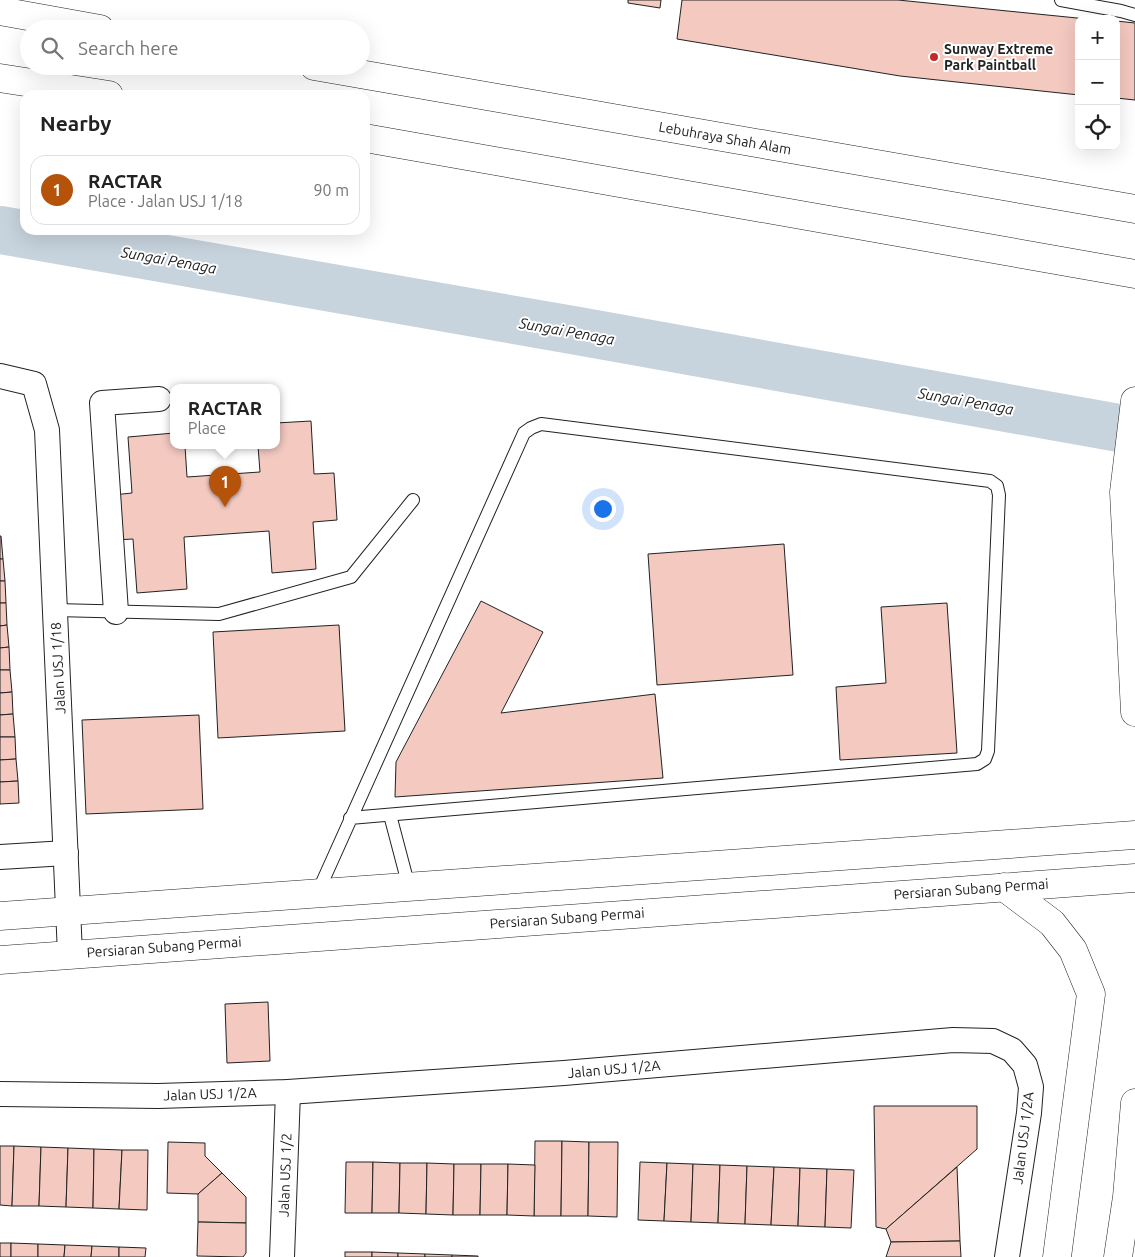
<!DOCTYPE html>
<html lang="en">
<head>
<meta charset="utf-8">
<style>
  :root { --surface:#fff; --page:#f6f6f6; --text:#222; --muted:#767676; --line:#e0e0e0; --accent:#b45309 }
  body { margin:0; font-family:Ubuntu,sans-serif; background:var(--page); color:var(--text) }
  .controls { position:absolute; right:15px; top:15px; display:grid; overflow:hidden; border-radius:10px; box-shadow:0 5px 20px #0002 }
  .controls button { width:45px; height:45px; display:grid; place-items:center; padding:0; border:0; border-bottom:1px solid var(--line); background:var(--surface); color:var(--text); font:25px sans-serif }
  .you { position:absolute; left:602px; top:508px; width:18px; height:18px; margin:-12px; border:4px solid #fff; border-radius:50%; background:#1a73e8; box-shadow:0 0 0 8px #1a73e833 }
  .badge { display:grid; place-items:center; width:32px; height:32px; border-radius:50%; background:var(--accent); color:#fff; font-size:16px; font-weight:700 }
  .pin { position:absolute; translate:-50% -41px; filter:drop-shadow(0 1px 2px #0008) }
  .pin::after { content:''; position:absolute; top:26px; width:18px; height:15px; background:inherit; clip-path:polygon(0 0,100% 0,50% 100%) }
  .popup { position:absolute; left:170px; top:384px; width:110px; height:65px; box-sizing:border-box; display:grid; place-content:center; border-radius:10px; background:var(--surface); filter:drop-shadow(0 1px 4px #0005); font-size:16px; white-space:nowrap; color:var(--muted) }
  .popup b { font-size:19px; color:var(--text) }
  .popup::after { content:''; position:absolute; left:50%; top:100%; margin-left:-10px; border:10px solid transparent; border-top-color:var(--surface) }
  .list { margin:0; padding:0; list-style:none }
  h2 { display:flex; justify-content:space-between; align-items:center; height:65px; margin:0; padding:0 20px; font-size:21px }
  h2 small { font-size:16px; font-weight:400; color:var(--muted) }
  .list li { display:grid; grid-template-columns:32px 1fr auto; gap:15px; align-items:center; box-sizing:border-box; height:70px; margin:0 10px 10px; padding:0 10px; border:1px solid var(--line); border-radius:15px }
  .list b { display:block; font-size:19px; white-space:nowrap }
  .list p { margin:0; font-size:16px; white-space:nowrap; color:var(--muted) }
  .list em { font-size:16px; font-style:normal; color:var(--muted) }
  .icon { flex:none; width:28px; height:28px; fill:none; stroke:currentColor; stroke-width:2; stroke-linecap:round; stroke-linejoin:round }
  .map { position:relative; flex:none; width:1135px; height:1257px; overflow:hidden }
  .search { position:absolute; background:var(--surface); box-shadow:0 5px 20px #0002; left:20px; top:20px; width:350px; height:55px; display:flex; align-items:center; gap:12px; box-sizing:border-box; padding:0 18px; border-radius:28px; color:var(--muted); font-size:19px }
  .panel { position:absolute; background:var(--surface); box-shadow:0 5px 20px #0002; left:20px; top:90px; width:350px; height:145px; border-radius:15px }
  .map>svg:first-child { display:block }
</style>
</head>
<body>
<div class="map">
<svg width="1135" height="1257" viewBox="0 0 1135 1257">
  <rect width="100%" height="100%" fill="#fff"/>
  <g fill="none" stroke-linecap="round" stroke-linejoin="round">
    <polyline stroke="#c7d3dd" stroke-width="48" points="0,230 578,331 1135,431"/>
  </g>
  <g fill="#f3c9c0" stroke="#222">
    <polygon points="628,0 661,0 660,8 628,3"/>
    <polygon points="682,0 898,0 1087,19 1079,19 1079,95 900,76 677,39"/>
    <polygon points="1116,21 1135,23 1135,100 1116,98"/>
    <polygon points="311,421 314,474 334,473 337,520 313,522 316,569 272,573 269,531 184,537 187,589 137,593 133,539 115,540 113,495 132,493 128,437 174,433 174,446 185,446 187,477 260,472 258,446 276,446 276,423"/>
    <polygon points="0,536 1,536 3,559 0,559"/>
    <polygon points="784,544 793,675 657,685 648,554"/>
    <polygon points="0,559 3,559 5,581 0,581"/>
    <polygon points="0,581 5,581 6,603 0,603"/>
    <polygon points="481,601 543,632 501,713 655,694 663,778 395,797 396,762"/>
    <polygon points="0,603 6,603 7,625 0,626"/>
    <polygon points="947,603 957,753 840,760 836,687 886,683 881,607"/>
    <polygon points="7,625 9,647 0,648 0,626"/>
    <polygon points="339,625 345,731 218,738 213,632"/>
    <polygon points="9,647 10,670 0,670 0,648"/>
    <polygon points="0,670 10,670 12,692 0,693"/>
    <polygon points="12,692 13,714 0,715 0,693"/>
    <polygon points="13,714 15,737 0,737 0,715"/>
    <polygon points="199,715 203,809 86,814 82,720"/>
    <polygon points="0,737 15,737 16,759 0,760"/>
    <polygon points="16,759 18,781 0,782 0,760"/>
    <polygon points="18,781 19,803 0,804 0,782"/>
    <polygon points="268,1002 270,1061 227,1063 225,1004"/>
    <polygon points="874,1106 977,1106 977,1149 886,1229 876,1227"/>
    <polygon points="535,1141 562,1141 561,1216 534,1216"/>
    <polygon points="562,1141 589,1142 588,1216 561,1216"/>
    <polygon points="168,1142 205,1143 205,1156 222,1173 198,1194 167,1193"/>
    <polygon points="589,1142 618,1142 617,1217 588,1216"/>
    <polygon points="0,1146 14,1146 12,1206 0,1205"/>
    <polygon points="14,1146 41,1147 39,1206 12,1206"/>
    <polygon points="41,1147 68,1148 66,1207 39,1206"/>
    <polygon points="68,1148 94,1149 93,1208 66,1207"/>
    <polygon points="94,1149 122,1150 119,1209 93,1208"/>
    <polygon points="122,1150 148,1150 147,1210 119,1209"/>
    <polygon points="346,1162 373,1162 372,1213 345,1213"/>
    <polygon points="373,1162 400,1163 399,1213 372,1213"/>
    <polygon points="640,1162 667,1163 664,1221 638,1220"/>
    <polygon points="400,1163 427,1163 426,1214 399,1213"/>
    <polygon points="427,1163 454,1164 453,1215 426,1214"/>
    <polygon points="667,1163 693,1164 691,1222 664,1221"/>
    <polygon points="454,1164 481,1164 480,1215 453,1215"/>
    <polygon points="481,1164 508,1164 507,1215 480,1215"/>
    <polygon points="508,1164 535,1165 534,1216 507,1215"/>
    <polygon points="693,1164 720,1165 718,1223 691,1222"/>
    <polygon points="720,1165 747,1166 745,1224 718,1223"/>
    <polygon points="747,1166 774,1167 771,1225 745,1224"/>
    <polygon points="774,1167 800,1168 798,1226 771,1225"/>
    <polygon points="957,1167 960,1241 891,1242 886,1229"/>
    <polygon points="800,1168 827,1169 825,1227 798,1226"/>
    <polygon points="827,1169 854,1170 851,1228 825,1227"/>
    <polygon points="222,1173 246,1197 246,1223 198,1222 198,1194"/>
    <polygon points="198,1222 246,1223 246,1253 243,1257 197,1256"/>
    <polygon points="960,1241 961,1257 886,1257 891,1242"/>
    <rect x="0" y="1243" width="11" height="14"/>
    <polygon points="11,1243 38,1244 38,1257 11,1257"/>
    <polygon points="38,1244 65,1245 64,1257 38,1257"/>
    <polygon points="65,1245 92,1246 91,1257 64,1257"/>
    <polygon points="92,1246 119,1247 119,1257 91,1257"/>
    <polygon points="119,1247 146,1248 145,1257 119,1257"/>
    <rect x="345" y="1252" width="27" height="5"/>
    <polygon points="372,1252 398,1253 398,1257 372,1257"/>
    <polygon points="398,1253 425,1254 425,1257 398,1257"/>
    <polygon points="425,1254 452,1255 452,1257 425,1257"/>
    <polygon points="452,1255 478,1256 478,1257 452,1257"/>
  </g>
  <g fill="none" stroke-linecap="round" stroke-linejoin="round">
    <g stroke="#222" stroke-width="14">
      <g id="lane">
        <polyline points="1061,0 1121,11 1135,15"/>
        <polyline points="55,610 219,614 351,577 413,500"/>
        <polyline points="390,815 409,887"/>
        <polyline points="317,894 524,433 531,428 541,424 990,481 997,486 999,495 988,751 985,759 977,764 350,818"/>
      </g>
    </g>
    <g stroke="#222" stroke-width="26">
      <g id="street">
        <polyline points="0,376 34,384 47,430 70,954"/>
        <polyline points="116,612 102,403 159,399"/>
        <polyline points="0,857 66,853"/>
        <polyline points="0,1094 158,1096 288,1092 564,1073 953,1040 993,1041 1012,1050 1025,1065 1031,1087 1029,1113 1007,1257"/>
        <polyline points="282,1257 288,1092"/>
      </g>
    </g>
    <g stroke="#222" stroke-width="29">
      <g id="secondary">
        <polyline points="1004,887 1052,923 1073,950 1091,994 1057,1257"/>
        <polyline points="0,916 1135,835"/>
        <polyline points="0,960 1135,878"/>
        <polyline points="1118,1257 1127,1197 1135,1103"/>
      </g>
    </g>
    <g stroke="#222" stroke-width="29">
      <g id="highway">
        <polyline points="0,11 100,29"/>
        <polyline points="314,66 1135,209"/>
        <polyline points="0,78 109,95"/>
        <polyline points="365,138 1135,274"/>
        <polyline points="1135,401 1124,492 1135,712"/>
      </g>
    </g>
    <use href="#lane" stroke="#fff" stroke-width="12"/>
    <use href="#street" stroke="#fff" stroke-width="24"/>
    <use href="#secondary" stroke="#fff" stroke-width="28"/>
    <use href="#highway" stroke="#fff" stroke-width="28"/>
  </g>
  <circle fill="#c62828" stroke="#fff" stroke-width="2" cx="934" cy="57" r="5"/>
  <g text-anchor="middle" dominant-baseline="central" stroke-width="4" stroke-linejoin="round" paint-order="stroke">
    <g font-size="14" font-weight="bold" fill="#222" stroke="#fff" text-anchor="start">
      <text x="944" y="49">Sunway Extreme<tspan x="944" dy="16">Park Paintball</tspan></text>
    </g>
    <g font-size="14" fill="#222" stroke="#fff">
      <text transform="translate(725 138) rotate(10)">Lebuhraya Shah Alam</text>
      <text transform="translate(58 668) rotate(-93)">Jalan USJ 1/18</text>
      <text transform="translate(971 889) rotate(-4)">Persiaran Subang Permai</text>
      <text transform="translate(567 918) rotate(-4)">Persiaran Subang Permai</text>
      <text transform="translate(164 947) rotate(-4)">Persiaran Subang Permai</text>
      <text transform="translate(614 1069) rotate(-5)">Jalan USJ 1/2A</text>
      <text transform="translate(210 1094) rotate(-2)">Jalan USJ 1/2A</text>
      <text transform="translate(1023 1138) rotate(-83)">Jalan USJ 1/2A</text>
      <text transform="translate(285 1175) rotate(-88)">Jalan USJ 1/2</text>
    </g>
    <g font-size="15" font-style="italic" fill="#222" stroke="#fff">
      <text transform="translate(169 260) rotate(10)">Sungai Penaga</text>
      <text transform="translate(567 331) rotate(10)">Sungai Penaga</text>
      <text transform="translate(966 401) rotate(10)">Sungai Penaga</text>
    </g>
  </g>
</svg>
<div class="controls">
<button>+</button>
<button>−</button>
<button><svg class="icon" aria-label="locate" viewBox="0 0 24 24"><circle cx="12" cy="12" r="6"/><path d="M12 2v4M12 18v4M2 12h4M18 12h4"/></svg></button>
</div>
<div class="you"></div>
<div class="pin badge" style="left:225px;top:507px">1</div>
<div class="popup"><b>RACTAR</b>Place</div>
<div class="search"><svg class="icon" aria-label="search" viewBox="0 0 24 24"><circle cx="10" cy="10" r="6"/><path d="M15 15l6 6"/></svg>Search here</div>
<section class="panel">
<h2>Nearby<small></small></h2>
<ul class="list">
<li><span class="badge">1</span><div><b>RACTAR</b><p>Place · Jalan USJ 1/18</p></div><em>90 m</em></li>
</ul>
</section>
</div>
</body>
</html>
